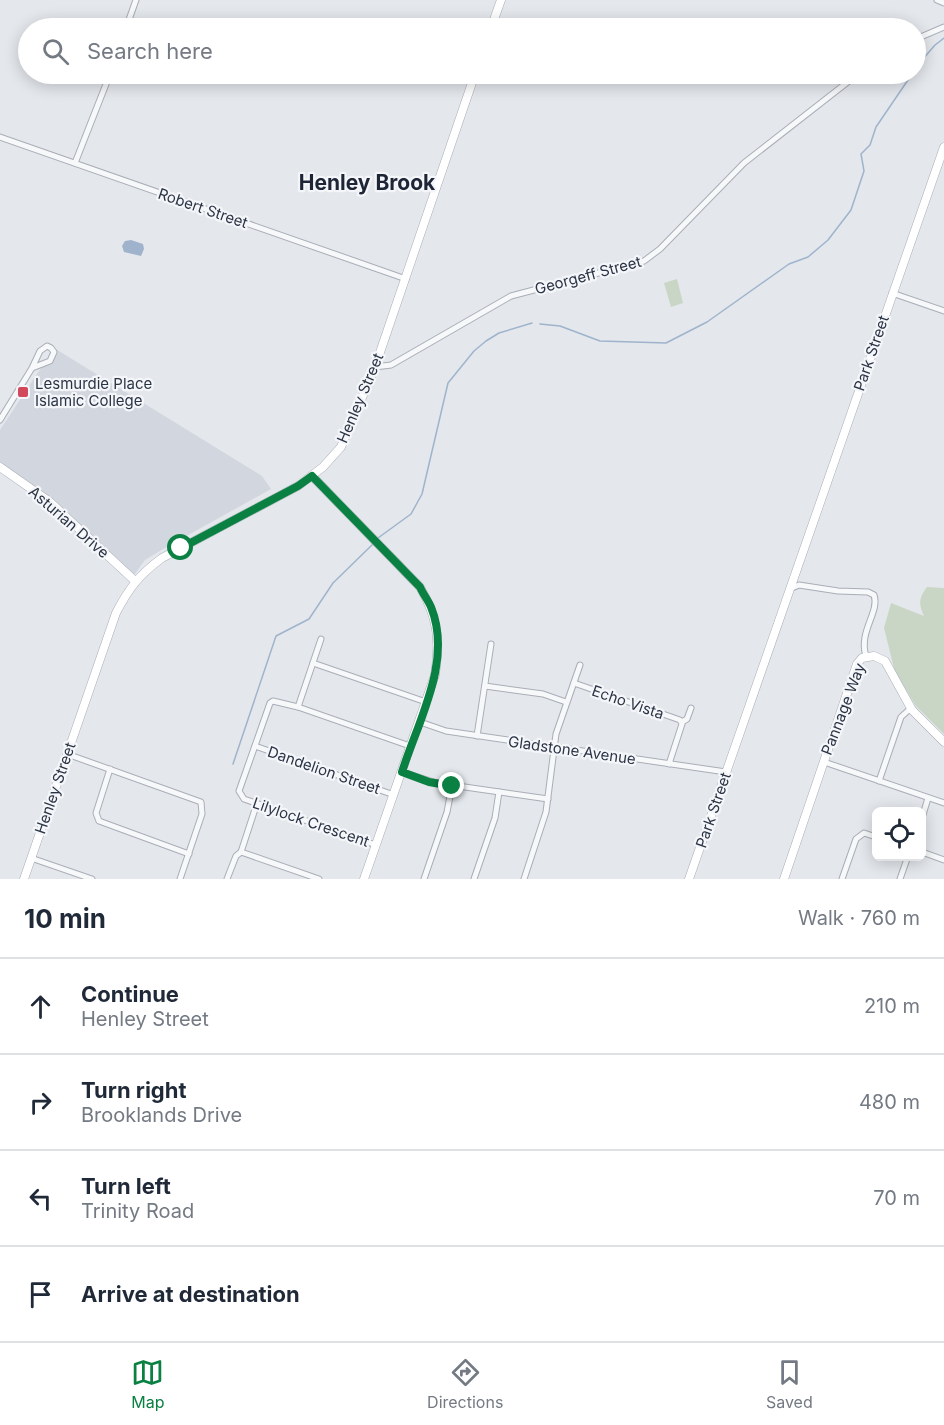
<!DOCTYPE html>
<html lang="en">
<head>
<meta charset="utf-8">
<style>
  :root { --surface:#fff; --page:#f2f2f3; --text:#1f2937; --muted:#747a83; --line:#e0e1e3; --accent:#0b8043 }
  body { margin:0; font-family:Inter,sans-serif; background:var(--page); color:var(--text) }
  .controls { position:absolute; right:18px; bottom:18px; display:grid; overflow:hidden; border-radius:9px; box-shadow:0 3px 15px #0003 }
  .controls button { width:54px; height:54px; display:grid; place-items:center; padding:0; border:0; border-bottom:2px solid var(--line); background:var(--surface); color:var(--text); font:30px sans-serif }
  .stop { position:absolute; width:18px; height:18px; margin:-14px; border:4px solid #0b8043; border-radius:50%; background:#fff }
  .stop.end { background:#0b8043; border-color:#fff; box-shadow:0 2px 6px #0008 }
  .list { margin:0; padding:0; list-style:none }
  h2 { display:flex; justify-content:space-between; align-items:center; height:78px; margin:0; padding:0 24px; font-size:26px }
  h2 small { font-size:20px; font-weight:400; color:var(--muted) }
  .list li { display:grid; grid-template-columns:39px 1fr auto; gap:18px; align-items:center; box-sizing:border-box; height:96px; padding:0 24px; border-top:2px solid var(--line) }
  .list b { display:block; font-size:22px; white-space:nowrap }
  .list p { margin:0; font-size:20px; white-space:nowrap; color:var(--muted) }
  .list em { font-size:20px; font-style:normal; color:var(--muted) }
  .icon { flex:none; width:33px; height:33px; fill:none; stroke:currentColor; stroke-width:2; stroke-linecap:round; stroke-linejoin:round }
  .map { position:relative; flex:none; width:944px; height:879px; overflow:hidden }
  .search { position:absolute; background:var(--surface); box-shadow:0 3px 15px #0003; left:18px; right:18px; top:18px; height:66px; display:flex; align-items:center; gap:15px; box-sizing:border-box; padding:0 21px; border-radius:33px; color:var(--muted); font-size:22px }
  .sheet { height:462px; background:var(--surface) }
  nav { display:flex; justify-content:space-around; align-items:center; box-sizing:border-box; height:84px; border-top:2px solid var(--line); background:var(--surface); font-size:16px; color:var(--muted) }
  nav a { display:grid; justify-items:center; gap:3px }
  nav .on { color:var(--accent) }
  .map>svg:first-child { display:block }
</style>
</head>
<body>
<div class="map">
<svg width="944" height="879" viewBox="0 0 944 879">
  <rect width="100%" height="100%" fill="#e4e7ec"/>
  <polygon fill="#d2d6de" points="54,348 262,476 271,489 163,549 145,560 132,578 50,502 0,467 0,430"/>
  <g fill="#c9d6c5">
    <polygon points="677,279 683,303 671,307 664,283"/>
    <path d="M 927,587 L 944,588 L 944,734 L 916,706 L 895,672 L 884,628 L 891,603 L 924,616 C 918,603 919,598 927,587 Z"/>
  </g>
  <polygon fill="#9fb4cc" points="131,240 143,244 144,249 141,256 124,252 122,246 125,241"/>
  <g fill="none" stroke-linecap="round" stroke-linejoin="round">
    <g stroke="#9fb4cc" stroke-width="1.5">
      <polyline points="916,67 935,45 944,38"/>
      <polyline points="540,324 560,326 600,341 666,343 707,322 789,264 808,257 828,240 851,210 864,171 861,154 870,145 876,127 912,74"/>
      <polyline points="378,538 411,514 422,494 448,383 474,351 486,341 499,333 532,323"/>
      <polyline points="233,764 276,636 309,619 333,583 373,544"/>
    </g>
    <g stroke="#a9aeb7" stroke-width="7">
      <g id="street">
        <polyline points="937,0 944,3"/>
        <polyline points="126,28 136,0"/>
        <polyline points="916,39 944,27"/>
        <polyline points="0,137 406,279"/>
        <polyline points="75,163 110,74"/>
        <polyline points="892,293 944,311"/>
        <polyline points="375,367 391,365 511,296 644,261 660,249 744,163 858,74"/>
        <polyline points="0,420 32,368 40,351 47,346 51,348 54,352 50,361 32,368"/>
        <path d="M 792,588 L 799,585 L 838,591 L 868,592 L 874,595 C 880,612 858,632 866,656"/>
        <polyline points="313,663 426,702"/>
        <polyline points="574,683 680,720 682,724 669,764"/>
        <polyline points="485,686 543,694 566,702"/>
        <polyline points="298,707 321,639"/>
        <polyline points="420,722 446,731 726,772"/>
        <polyline points="682,722 687,719 691,708"/>
        <polyline points="477,736 491,644"/>
        <polyline points="255,746 394,795"/>
        <polyline points="67,754 201,802 202,814 180,879"/>
        <polyline points="824,762 944,803"/>
        <polyline points="110,769 96,813 99,821 189,854"/>
        <polyline points="402,772 437,783 548,799"/>
        <polyline points="879,781 901,717 911,708"/>
        <polyline points="922,818 928,798"/>
        <polyline points="376,845 244,799 239,791 270,703 273,701 298,707 410,746"/>
        <polyline points="241,852 319,879"/>
        <polyline points="241,852 257,803"/>
        <polyline points="922,852 944,860"/>
        <polyline points="31,858 92,879"/>
        <polyline points="227,879 236,856 241,852"/>
        <polyline points="424,879 447,812 452,786"/>
        <polyline points="474,879 495,818 499,792"/>
        <polyline points="524,879 546,812 556,734 580,665"/>
        <polyline points="842,879 856,839 864,833 876,837"/>
        <polyline points="900,879 908,856"/>
      </g>
    </g>
    <g stroke="#a9aeb7" stroke-width="9">
      <g id="secondary">
        <polyline points="491,28 501,0"/>
        <polyline points="0,467 50,502 135,581"/>
        <path d="M 312,476 L 420,587 C 438,618 440,640 435,675 L 364,879"/>
        <path d="M 24,879 L 116,613 C 129,588 139,575 162,558 L 298,486 L 323,467 L 341,447 L 375,367 L 475,74"/>
        <polyline points="689,879 944,147"/>
        <polyline points="784,879 857,664 862,658 874,656 885,661 912,710 944,742"/>
      </g>
    </g>
    <use href="#street" stroke="#f7f8fa" stroke-width="5"/>
    <use href="#secondary" stroke="#fff" stroke-width="8"/>
  </g>
  <g fill="none" stroke-linecap="round" stroke-linejoin="round">
    <path stroke="#0b8043" stroke-width="8" d="M 181,548 L 298,486 L 312,476 L 420,587 C 423,594 428,600 431,607 C 453,661 418,721 402,772 L 429,782 L 452,786"/>
  </g>
  <rect fill="#d1495b" stroke="#f4f6f9" stroke-width="2" x="17" y="386" width="12" height="12" rx="3"/>
  <g text-anchor="middle" dominant-baseline="central" stroke-width="4.5" stroke-linejoin="round" paint-order="stroke">
    <g font-size="15" fill="#2b3445" stroke="#f4f6f9">
      <text transform="translate(203 208) rotate(19)">Robert Street</text>
      <text transform="translate(588 275) rotate(-15)">Georgeff Street</text>
      <text transform="translate(871 353) rotate(-71)">Park Street</text>
      <text transform="translate(360 398) rotate(-67)">Henley Street</text>
      <text transform="translate(69 522) rotate(41)">Asturian Drive</text>
      <text transform="translate(628 702) rotate(19)">Echo Vista</text>
      <text transform="translate(843 709) rotate(-69)">Pannage Way</text>
      <text transform="translate(572 750) rotate(8)">Gladstone Avenue</text>
      <text transform="translate(324 770) rotate(19)">Dandelion Street</text>
      <text transform="translate(55 788) rotate(-71)">Henley Street</text>
      <text transform="translate(713 810) rotate(-71)">Park Street</text>
      <text transform="translate(311 822) rotate(19)">Lilylock Crescent</text>
    </g>
    <g font-size="15" fill="#2b3445" stroke="#f4f6f9" text-anchor="start">
      <text x="35" y="383">Lesmurdie Place<tspan x="35" dy="17">Islamic College</tspan></text>
    </g>
    <g font-size="21" font-weight="bold" fill="#1d2536" stroke="#f4f6f9">
      <text x="367" y="182">Henley Brook</text>
    </g>
  </g>
</svg>
<div class="controls">
<button><svg class="icon" aria-label="locate" viewBox="0 0 24 24"><circle cx="12" cy="12" r="6"/><path d="M12 2v4M12 18v4M2 12h4M18 12h4"/></svg></button>
</div>
<div class="stop" style="left:181px;top:548px"></div>
<div class="stop end" style="left:452px;top:786px"></div>
<div class="search"><svg class="icon" aria-label="search" viewBox="0 0 24 24"><circle cx="10" cy="10" r="6"/><path d="M15 15l6 6"/></svg>Search here</div>
</div>
<section class="sheet">
<h2>10 min<small>Walk · 760 m</small></h2>
<ul class="list">
<li><svg class="icon" aria-label="ahead" viewBox="0 0 24 24"><path d="M12 20V5M6 11l6-6 6 6"/></svg><div><b>Continue</b><p>Henley Street</p></div><em>210 m</em></li>
<li><svg class="icon" aria-label="right" viewBox="0 0 24 24"><path d="M7 20v-9h11M14 6l5 5-5 5"/></svg><div><b>Turn right</b><p>Brooklands Drive</p></div><em>480 m</em></li>
<li><svg class="icon" aria-label="left" viewBox="0 0 24 24"><path d="M17 20v-9H6M10 6l-5 5 5 5"/></svg><div><b>Turn left</b><p>Trinity Road</p></div><em>70 m</em></li>
<li><svg class="icon" aria-label="arrive" viewBox="0 0 24 24"><path d="M6 21V4h12l-3 4 3 4H6"/></svg><div><b>Arrive at destination</b></div></li>
</ul>
</section>
<nav>
<a class="on"><svg class="icon" aria-label="map" viewBox="0 0 24 24"><path d="M3 6l6-2 6 2 6-2v14l-6 2-6-2-6 2zM9 4v14M15 6v14"/></svg>Map</a>
<a><svg class="icon" aria-label="directions" viewBox="0 0 24 24"><path d="M12 3l9 9-9 9-9-9zM9 14v-3h6M13 9l2 2-2 2"/></svg>Directions</a>
<a><svg class="icon" aria-label="saved" viewBox="0 0 24 24"><path d="M7 4h10v16l-5-4-5 4z"/></svg>Saved</a>
</nav>
</body>
</html>
